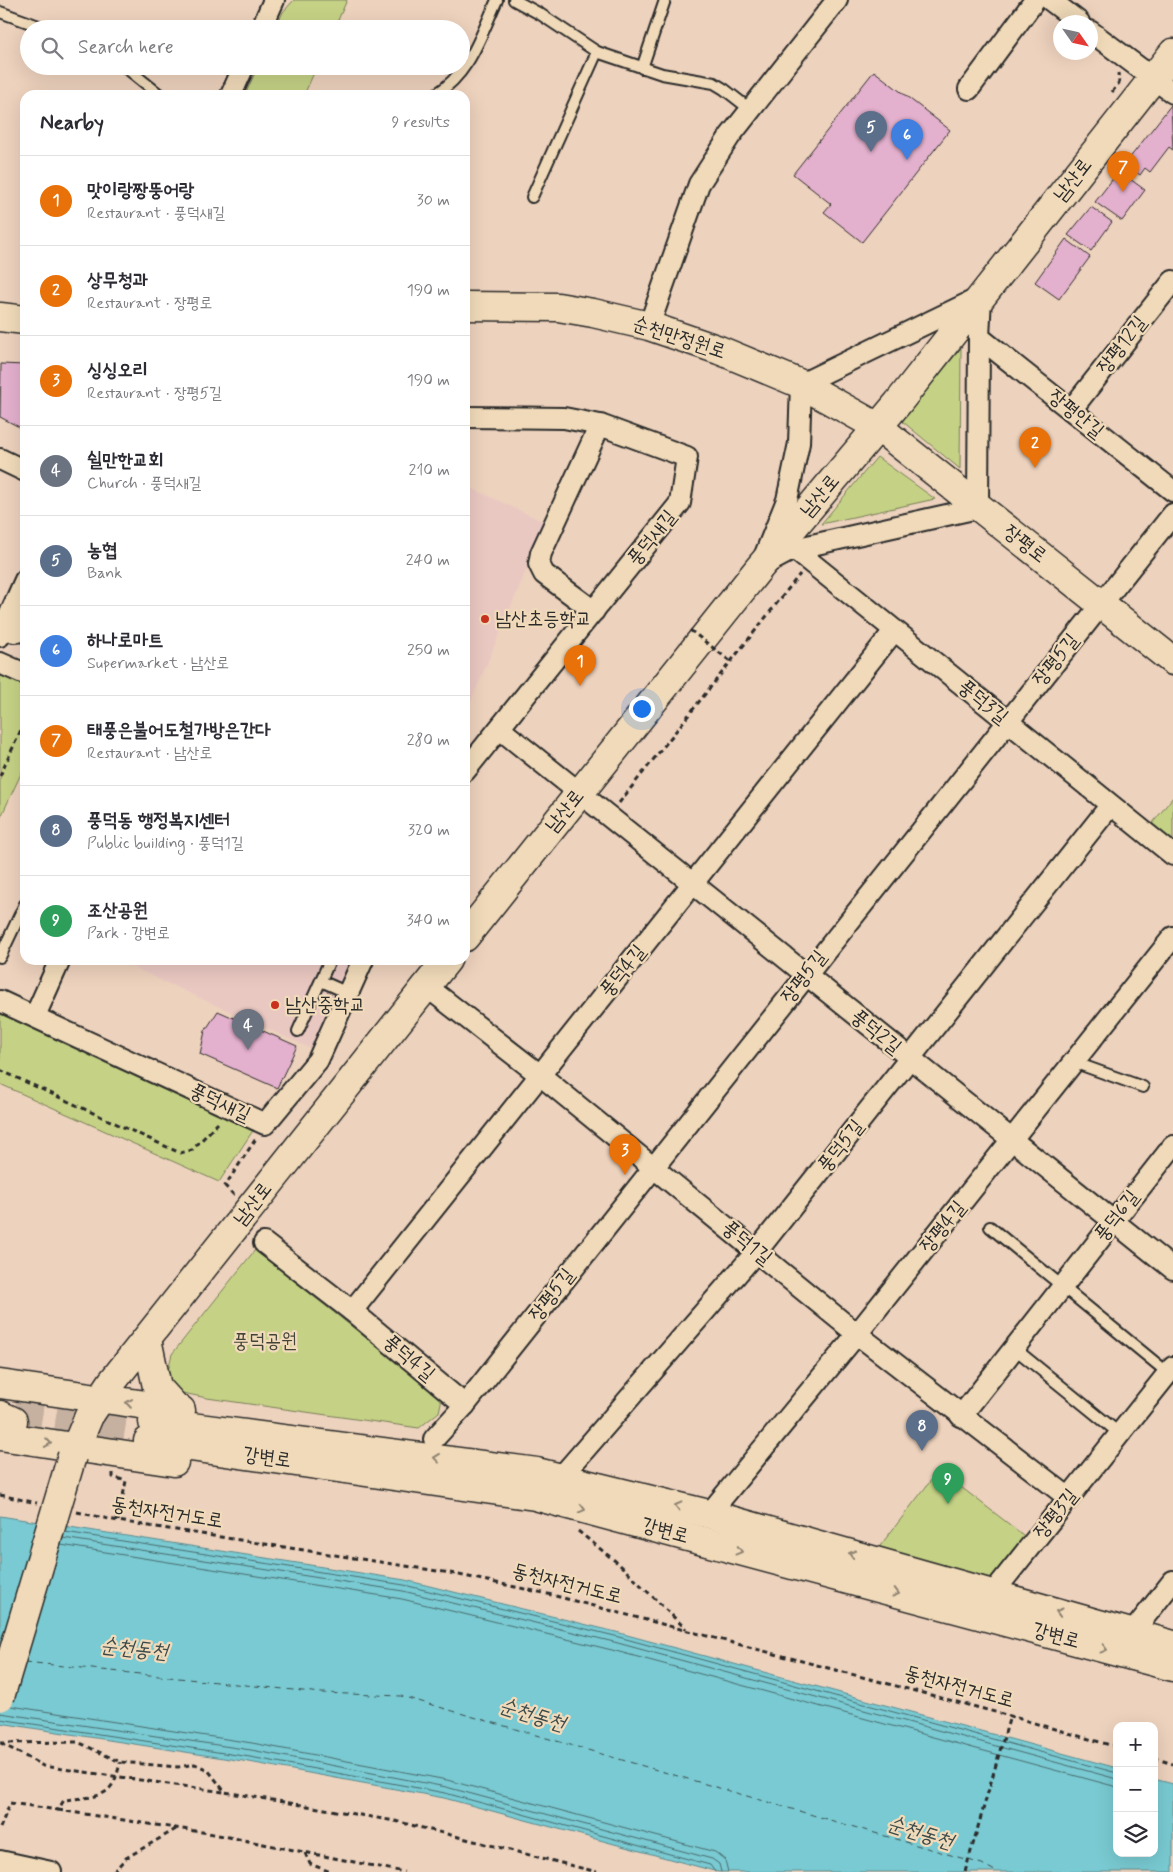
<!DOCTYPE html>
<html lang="en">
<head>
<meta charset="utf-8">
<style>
  :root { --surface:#fff; --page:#f2f2f3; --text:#2b2b33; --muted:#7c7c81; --line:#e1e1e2; --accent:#111827 }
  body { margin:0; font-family:Mynerve,"Poor Story",sans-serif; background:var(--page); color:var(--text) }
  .controls { position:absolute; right:15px; bottom:15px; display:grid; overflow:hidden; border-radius:10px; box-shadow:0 5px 20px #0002 }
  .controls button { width:45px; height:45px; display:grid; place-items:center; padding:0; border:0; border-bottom:1px solid var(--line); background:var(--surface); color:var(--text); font:25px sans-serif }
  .compass { position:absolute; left:1053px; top:15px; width:45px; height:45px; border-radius:50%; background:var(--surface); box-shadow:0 5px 20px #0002; rotate:124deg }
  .you { position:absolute; left:641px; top:708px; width:18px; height:18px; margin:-12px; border:4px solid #fff; border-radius:50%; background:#1a73e8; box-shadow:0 0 0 8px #1a73e833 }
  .badge { display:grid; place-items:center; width:32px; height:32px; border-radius:50%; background:var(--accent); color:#fff; font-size:16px; font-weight:700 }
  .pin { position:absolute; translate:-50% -41px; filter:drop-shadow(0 1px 2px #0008) }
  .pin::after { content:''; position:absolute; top:26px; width:18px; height:15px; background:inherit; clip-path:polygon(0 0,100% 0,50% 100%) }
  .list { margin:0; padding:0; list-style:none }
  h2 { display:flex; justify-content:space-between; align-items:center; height:65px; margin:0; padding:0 20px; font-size:21px }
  h2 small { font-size:16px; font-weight:400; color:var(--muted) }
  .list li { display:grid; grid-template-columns:32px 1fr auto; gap:15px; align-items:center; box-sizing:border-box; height:90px; padding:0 20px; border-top:1px solid var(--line) }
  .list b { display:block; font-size:19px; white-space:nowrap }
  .list p { margin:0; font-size:16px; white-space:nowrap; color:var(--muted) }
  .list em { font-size:16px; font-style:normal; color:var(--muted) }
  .icon { flex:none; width:28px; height:28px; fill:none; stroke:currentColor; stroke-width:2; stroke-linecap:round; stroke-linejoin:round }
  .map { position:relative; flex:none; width:1173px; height:1872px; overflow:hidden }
  .search { position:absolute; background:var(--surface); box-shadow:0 5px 20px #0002; left:20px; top:20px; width:450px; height:55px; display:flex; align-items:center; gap:12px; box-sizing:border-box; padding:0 18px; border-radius:28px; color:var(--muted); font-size:19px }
  .panel { position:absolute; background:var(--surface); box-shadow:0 5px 20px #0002; left:20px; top:90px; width:450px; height:875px; border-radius:15px }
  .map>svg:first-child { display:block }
</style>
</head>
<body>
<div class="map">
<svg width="1173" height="1872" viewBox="0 0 1173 1872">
  <rect width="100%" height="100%" fill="#edd2bd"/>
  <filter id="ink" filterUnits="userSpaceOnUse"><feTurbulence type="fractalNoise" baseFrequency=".02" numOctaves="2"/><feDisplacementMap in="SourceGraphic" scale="10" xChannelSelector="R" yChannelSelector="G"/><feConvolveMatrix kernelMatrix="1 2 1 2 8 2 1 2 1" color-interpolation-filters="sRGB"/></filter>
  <g filter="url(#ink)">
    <g fill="#eac8c2">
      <polygon points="465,485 546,523 465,716"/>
      <polygon points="117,960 355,960 314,1050"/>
    </g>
    <g fill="#c5d285" stroke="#787e58">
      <polygon points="294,0 347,0 334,29 275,29 283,12"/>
      <polygon points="258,66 317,66 304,95 245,95"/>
      <polygon points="961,348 960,469 902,421"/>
      <polygon points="877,457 935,499 821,524"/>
      <polygon points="0,675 25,685 25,765 0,819"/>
      <polygon points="1173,797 1173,841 1152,824"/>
      <polygon points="0,1011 256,1126 219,1182 0,1084"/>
      <path d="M 255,1250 L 442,1398 L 439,1412 L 419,1428 L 207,1398 L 173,1391 C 166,1377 168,1369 172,1354 Z"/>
      <polygon points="939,1470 1027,1538 988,1587 873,1555"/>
    </g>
    <polygon fill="#79cad2" stroke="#5a8a8f" points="0,1516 405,1580 616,1632 1117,1768 1117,1853 1154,1853 1154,1779 1173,1784 1173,1872 718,1872 444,1798 249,1762 0,1723"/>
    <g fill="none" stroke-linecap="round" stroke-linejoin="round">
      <g stroke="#4a6b6e" stroke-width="1">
        <polyline points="65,1532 404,1585 615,1636 1117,1773"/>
        <polyline points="63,1538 403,1591 614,1642 1117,1779"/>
        <polyline points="61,1545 402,1599 612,1650 1117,1787"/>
        <polyline points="11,1706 252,1743 447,1780 715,1852 725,1860 728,1872"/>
        <polyline points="0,1713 251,1750 446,1787 712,1859 719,1864 721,1872"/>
        <polyline points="0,1719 250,1757 445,1793 710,1865 715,1872"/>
      </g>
      <polyline stroke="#3b4b4c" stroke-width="1" stroke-dasharray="6 5" stroke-linecap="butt" points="25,1662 322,1693 401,1696 982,1864 997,1872"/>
    </g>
    <g fill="#e3b0cd" stroke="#2b2b2b">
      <polygon points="874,71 950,130 862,242 824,212 831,204 793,174"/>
      <polygon points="1171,105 1173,150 1169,147 1150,172 1145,168 1140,175 1125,164"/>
      <polygon points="1119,171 1145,190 1122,221 1095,202"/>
      <polygon points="1091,207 1112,222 1091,251 1068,235"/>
      <polygon points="1066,239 1090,257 1059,299 1035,282"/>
      <polygon points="1,364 25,365 25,430 0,417"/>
      <polygon points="218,1011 297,1046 277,1088 200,1054 205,1031"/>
    </g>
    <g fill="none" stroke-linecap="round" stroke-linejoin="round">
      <g stroke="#c6b1a0" stroke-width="28" stroke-dasharray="28 14" stroke-linecap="butt">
        <polyline points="16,1401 153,1422"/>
        <polyline points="13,1421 148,1441"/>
      </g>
      <g stroke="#2b2b2b" stroke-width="14">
        <g id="lane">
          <polyline points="514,0 540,14 597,52 662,74 714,83 724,89 751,110"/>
          <polyline points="0,12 47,29"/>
          <polyline points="124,66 160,95"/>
          <polyline points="642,68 665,0"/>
          <path d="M 435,95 C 470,73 480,37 497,0"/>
          <polyline points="532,197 597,52"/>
          <polyline points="0,957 25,904"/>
          <polyline points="321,981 348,993"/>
          <polyline points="298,1031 330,960"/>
          <polyline points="1073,1062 1143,1087"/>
          <polyline points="990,1227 1168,1373"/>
          <polyline points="1014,1348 1120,1434"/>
        </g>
      </g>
      <g stroke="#2b2b2b" stroke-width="24">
        <g id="street">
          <polyline points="1050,0 1079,22"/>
          <polyline points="261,29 274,0"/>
          <polyline points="1090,31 1173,93"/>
          <polyline points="969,89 1035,0"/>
          <polyline points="231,95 244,66"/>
          <polygon points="981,297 979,337 978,508 794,549 760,567 787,500 799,443 801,384"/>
          <polyline points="649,326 699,184 730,136 837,0"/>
          <polyline points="979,337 1173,491"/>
          <polyline points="1071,410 1173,281"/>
          <polyline points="465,417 564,418 600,425 687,457 680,503 465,771"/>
          <polyline points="0,459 25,471"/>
          <polyline points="794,549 1173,855"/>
          <polyline points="594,611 544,574 539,564 541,553 600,425"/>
          <polyline points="22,613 14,632 25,631"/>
          <polyline points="0,636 25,580"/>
          <polyline points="0,663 25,674"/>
          <polyline points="500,729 1173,1269"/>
          <polyline points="426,986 540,1075 857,1334 1069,1498"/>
          <polyline points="0,1001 265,1124 318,1060 363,960"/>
          <polyline points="35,1016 60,960"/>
          <polyline points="264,1243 352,1311 465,1405"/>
          <polyline points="352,1311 894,631"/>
          <polyline points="961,1416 1173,1146"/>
          <polyline points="434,1439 465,1405 1173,514"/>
          <polyline points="561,1477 757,1251 1110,806"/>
          <polyline points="709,1514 857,1334 1173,937"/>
          <polyline points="993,1593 1173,1367"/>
          <polyline points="1132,1633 1173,1581"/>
          <polyline points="0,1861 51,1872"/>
        </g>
      </g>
      <g stroke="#2b2b2b" stroke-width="31">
        <g id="secondary">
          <polyline points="465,306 558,307 593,313 649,326 719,350 801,384 878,427 1173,661"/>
          <polyline points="0,317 25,320"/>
          <polyline points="465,937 760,567 898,403 1173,53"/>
          <polyline points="147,1339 157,1387 177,1409"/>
          <polyline points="0,1384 181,1410"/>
          <polyline points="0,1415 13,1421"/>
          <polyline points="153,1422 537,1472 709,1514 1173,1645"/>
          <polyline points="0,1436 174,1462"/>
          <polyline points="148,1441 535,1496 1173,1667"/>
          <polyline points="72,1456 89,1416 112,1382 447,960"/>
        </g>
      </g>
      <g stroke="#2b2b2b" stroke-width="3" stroke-dasharray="5 4" stroke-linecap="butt">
        <polyline points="1112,92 1119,83 1118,73"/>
        <polyline points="0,776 25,721"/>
        <polyline points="619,803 800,574"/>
        <polyline points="0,1070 180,1153 192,1150 219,1122"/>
        <polyline points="234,1195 225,1186 257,1137"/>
        <polyline points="113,1473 113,1477 126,1481 118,1521"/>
        <polyline points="0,1495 37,1503"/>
        <polyline points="77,1512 118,1521 450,1573 548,1594 1010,1716 1117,1747"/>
        <polyline points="578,1531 619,1564 686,1629"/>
        <polyline points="0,1743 78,1742 120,1762 178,1767 195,1764 208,1770 225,1792 395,1821 597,1872"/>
        <polyline points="1,1743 43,1766 224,1792"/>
        <polyline points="1154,1758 1173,1764"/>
        <polyline points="58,1810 208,1833 404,1872"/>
        <path d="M 0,1828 L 10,1803 L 58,1810 L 64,1800 C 98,1796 113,1800 120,1762"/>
        <polyline points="305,1853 310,1864 331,1872"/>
        <polyline points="113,1872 126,1858 176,1829"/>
        <polyline points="965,1872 1010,1716"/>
      </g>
      <use href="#lane" stroke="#f0dab9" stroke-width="10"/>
      <use href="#street" stroke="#f0dab9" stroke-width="20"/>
      <use href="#secondary" stroke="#f0dab9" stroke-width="28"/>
      <g stroke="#2b2b2b" stroke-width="31" stroke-linecap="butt">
        <polyline id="secondary-bridge" points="0,1697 72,1456"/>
      </g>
      <polyline stroke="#2b2b2b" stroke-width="3" stroke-dasharray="5 4" stroke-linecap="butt" points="690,630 730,661"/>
      <use href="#secondary-bridge" stroke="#f0dab9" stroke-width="28"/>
    </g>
    <defs><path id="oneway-chevron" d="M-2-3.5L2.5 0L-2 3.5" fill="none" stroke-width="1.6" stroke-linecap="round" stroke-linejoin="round" transform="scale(1.25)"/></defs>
    <g stroke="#8e8272">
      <use href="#oneway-chevron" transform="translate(129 1403) rotate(-172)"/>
      <use href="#oneway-chevron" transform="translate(48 1443) rotate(9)"/>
      <use href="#oneway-chevron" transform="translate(437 1458) rotate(-173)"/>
      <use href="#oneway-chevron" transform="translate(678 1506) rotate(-166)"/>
      <use href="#oneway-chevron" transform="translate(582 1509) rotate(15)"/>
      <use href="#oneway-chevron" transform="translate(739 1551) rotate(15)"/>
      <use href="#oneway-chevron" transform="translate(852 1554) rotate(-164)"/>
      <use href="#oneway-chevron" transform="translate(896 1593) rotate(15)"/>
      <use href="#oneway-chevron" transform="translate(1059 1612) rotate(-164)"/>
      <use href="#oneway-chevron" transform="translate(1104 1649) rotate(15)"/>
    </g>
  </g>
  <g fill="#c8321e" stroke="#f0dab9" stroke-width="2">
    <circle cx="485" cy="619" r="5"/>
    <circle cx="275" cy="1005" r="5"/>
  </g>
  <g text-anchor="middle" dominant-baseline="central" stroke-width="4.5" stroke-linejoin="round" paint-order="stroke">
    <g font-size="20" fill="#2b2b2b" stroke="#f0dab9">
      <text transform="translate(1073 180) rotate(-52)">남산로</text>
      <text transform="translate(679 338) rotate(18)">순천만정원로</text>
      <text transform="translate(1122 345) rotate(-52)">장평12길</text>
      <text transform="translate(1076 414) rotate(39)">장평안길</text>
      <text transform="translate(820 496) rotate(-50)">남산로</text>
      <text transform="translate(652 538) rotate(-51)">풍덕새길</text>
      <text transform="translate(1025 544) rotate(38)">장평로</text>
      <text transform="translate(1056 660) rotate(-51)">장평5길</text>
      <text transform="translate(983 702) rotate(39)">풍덕3길</text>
      <text transform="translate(565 811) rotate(-51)">남산로</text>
      <text transform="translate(623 971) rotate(-51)">풍덕4길</text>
      <text transform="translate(804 977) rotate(-52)">장평5길</text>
      <text transform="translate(876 1032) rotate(39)">풍덕2길</text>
      <text transform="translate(220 1103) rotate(25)">풍덕새길</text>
      <text transform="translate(841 1146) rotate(-51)">풍덕5길</text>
      <text transform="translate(253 1204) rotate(-52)">남산로</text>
      <text transform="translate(1117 1216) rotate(-52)">풍덕6길</text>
      <text transform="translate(943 1227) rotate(-51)">장평4길</text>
      <text transform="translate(747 1243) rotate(39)">풍덕1길</text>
      <text transform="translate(552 1295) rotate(-52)">장평5길</text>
      <text transform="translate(409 1358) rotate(40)">풍덕4길</text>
      <text transform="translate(267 1458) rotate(8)">강변로</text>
      <text transform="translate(167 1513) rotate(9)">동천자전거도로</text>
      <text transform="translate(1056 1514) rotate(-51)">장평3길</text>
      <text transform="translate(665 1531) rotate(15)">강변로</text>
      <text transform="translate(567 1584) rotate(14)">동천자전거도로</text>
      <text transform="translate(1056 1636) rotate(15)">강변로</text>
      <text transform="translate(959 1687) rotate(15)">동천자전거도로</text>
    </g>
    <g font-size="20" fill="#2b2b2b" stroke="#f0dab9" text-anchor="start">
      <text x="495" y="619">남산초등학교</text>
      <text x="285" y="1005">남산중학교</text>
    </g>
    <g font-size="20" fill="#424438" stroke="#f0dab9">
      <text x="265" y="1341">풍덕공원</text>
    </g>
    <g font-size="21" font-style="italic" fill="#3b4b4c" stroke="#f0dab9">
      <text transform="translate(134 1649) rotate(6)">순천동천</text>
      <text transform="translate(532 1715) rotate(17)">순천동천</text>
      <text transform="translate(920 1833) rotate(17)">순천동천</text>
    </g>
  </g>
</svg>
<div class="controls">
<button>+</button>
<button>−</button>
<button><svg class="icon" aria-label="layers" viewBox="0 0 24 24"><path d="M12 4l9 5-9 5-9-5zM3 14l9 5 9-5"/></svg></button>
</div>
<svg class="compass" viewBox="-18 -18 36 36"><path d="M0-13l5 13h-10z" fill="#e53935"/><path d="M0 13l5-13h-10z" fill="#7c7c81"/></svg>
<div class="you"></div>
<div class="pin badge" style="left:580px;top:686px;background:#e8710a">1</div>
<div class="pin badge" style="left:1035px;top:468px;background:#e8710a">2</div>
<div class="pin badge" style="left:625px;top:1175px;background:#e8710a">3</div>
<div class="pin badge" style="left:248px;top:1050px;background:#6b7280">4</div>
<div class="pin badge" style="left:871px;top:152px;background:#5c6f8a">5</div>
<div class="pin badge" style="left:907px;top:160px;background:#3f7fe0">6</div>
<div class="pin badge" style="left:1123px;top:192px;background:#e8710a">7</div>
<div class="pin badge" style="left:922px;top:1451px;background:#5c6f8a">8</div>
<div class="pin badge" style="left:948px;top:1504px;background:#2e9e5b">9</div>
<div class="search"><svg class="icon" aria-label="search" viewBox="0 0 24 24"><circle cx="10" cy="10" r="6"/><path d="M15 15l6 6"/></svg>Search here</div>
<section class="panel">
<h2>Nearby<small>9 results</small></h2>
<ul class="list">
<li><span class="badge" style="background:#e8710a">1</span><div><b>맛이랑짱뚱어랑</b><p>Restaurant · 풍덕새길</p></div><em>30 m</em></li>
<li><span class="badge" style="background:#e8710a">2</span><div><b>상무청과</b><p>Restaurant · 장평로</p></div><em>190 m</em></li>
<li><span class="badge" style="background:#e8710a">3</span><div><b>싱싱오리</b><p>Restaurant · 장평5길</p></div><em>190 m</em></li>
<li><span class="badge" style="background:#6b7280">4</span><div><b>쉴만한교회</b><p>Church · 풍덕새길</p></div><em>210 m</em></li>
<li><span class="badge" style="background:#5c6f8a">5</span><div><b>농협</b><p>Bank</p></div><em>240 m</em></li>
<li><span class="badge" style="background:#3f7fe0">6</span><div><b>하나로마트</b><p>Supermarket · 남산로</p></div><em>250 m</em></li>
<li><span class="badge" style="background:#e8710a">7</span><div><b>태풍은불어도철가방은간다</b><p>Restaurant · 남산로</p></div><em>280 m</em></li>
<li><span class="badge" style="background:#5c6f8a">8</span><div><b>풍덕동 행정복지센터</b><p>Public building · 풍덕1길</p></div><em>320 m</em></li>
<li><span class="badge" style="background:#2e9e5b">9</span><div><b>조산공원</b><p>Park · 강변로</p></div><em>340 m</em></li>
</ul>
</section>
</div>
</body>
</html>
